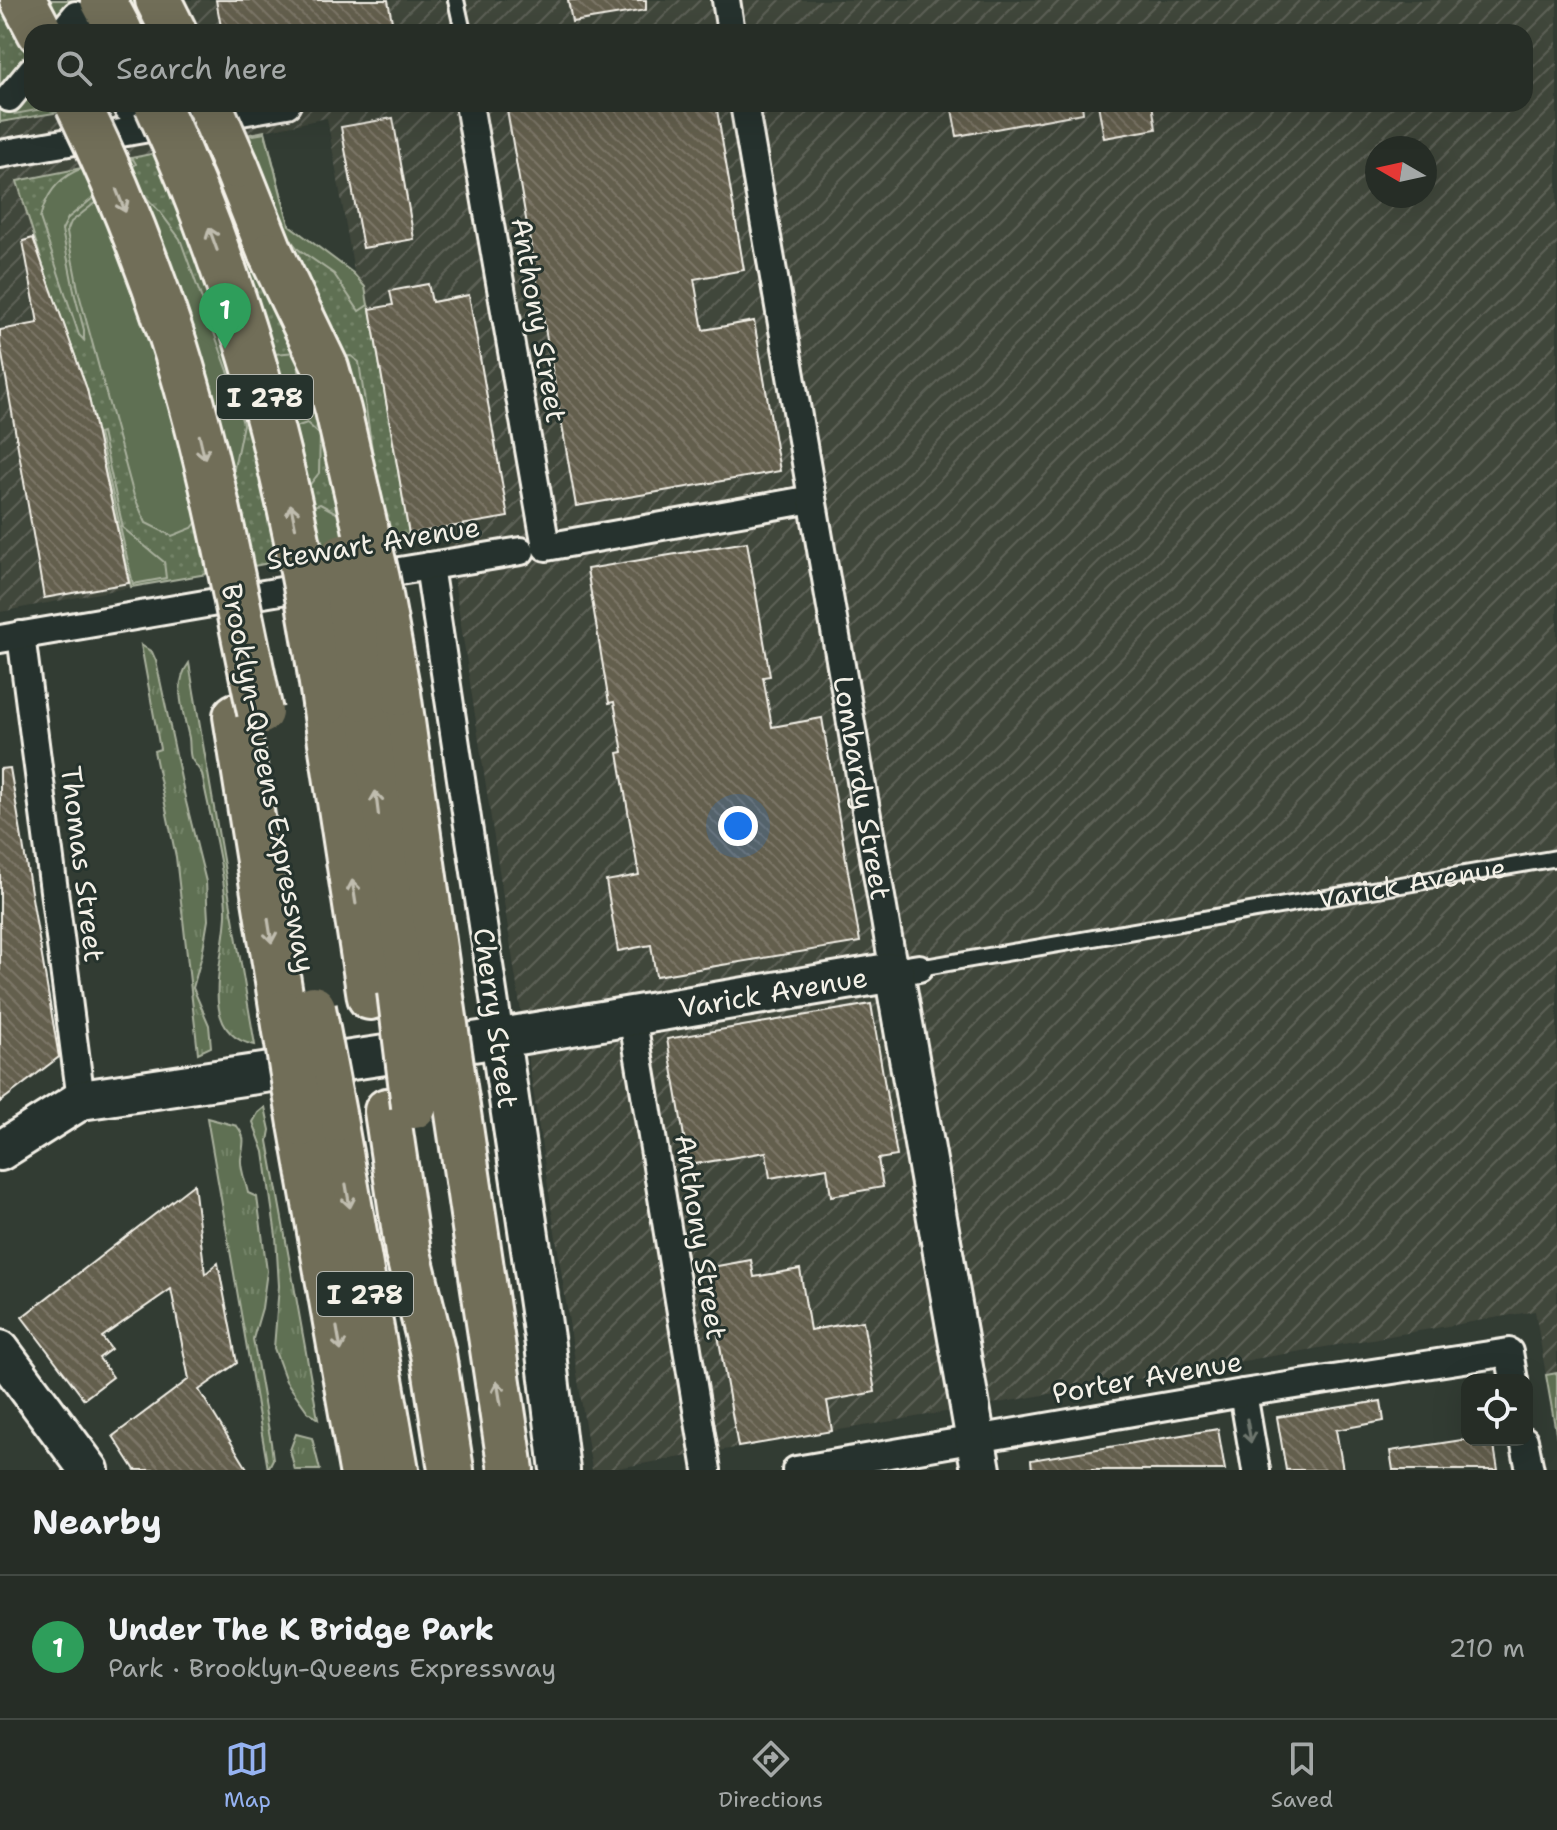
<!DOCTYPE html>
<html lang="en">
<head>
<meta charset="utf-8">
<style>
  :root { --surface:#262d26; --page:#2e352e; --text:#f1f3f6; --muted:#a4a8a7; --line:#424943; --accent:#95b2f1 }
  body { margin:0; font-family:"Shantell Sans",sans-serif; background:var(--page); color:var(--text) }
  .controls { position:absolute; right:24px; bottom:24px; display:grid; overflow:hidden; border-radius:16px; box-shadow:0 8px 32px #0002 }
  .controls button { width:72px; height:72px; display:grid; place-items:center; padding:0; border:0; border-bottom:2px solid var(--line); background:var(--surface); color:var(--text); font:40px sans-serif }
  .compass { position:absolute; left:1365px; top:136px; width:72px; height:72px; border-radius:50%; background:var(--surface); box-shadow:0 8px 32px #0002; rotate:279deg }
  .you { position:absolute; left:738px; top:826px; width:28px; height:28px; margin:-20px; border:6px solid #fff; border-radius:50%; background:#1a73e8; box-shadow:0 0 0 12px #1a73e833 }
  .badge { display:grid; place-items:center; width:52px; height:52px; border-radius:50%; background:var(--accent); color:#fff; font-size:26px; font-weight:700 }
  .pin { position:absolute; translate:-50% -66px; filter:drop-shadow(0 2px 4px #0008) }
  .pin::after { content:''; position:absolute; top:42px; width:28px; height:24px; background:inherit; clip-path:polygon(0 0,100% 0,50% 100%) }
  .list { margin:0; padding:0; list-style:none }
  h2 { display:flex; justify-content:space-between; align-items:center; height:104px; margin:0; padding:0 32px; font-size:34px }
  h2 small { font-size:26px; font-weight:400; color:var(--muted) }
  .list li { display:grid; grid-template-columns:52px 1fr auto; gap:24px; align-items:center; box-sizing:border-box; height:144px; padding:0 32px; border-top:2px solid var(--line) }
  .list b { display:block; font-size:30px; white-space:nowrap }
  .list p { margin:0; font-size:26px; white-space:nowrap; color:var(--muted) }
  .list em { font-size:26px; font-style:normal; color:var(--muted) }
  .icon { flex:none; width:44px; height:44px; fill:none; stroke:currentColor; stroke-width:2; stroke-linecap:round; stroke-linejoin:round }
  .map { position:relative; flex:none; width:1557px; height:1470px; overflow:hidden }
  .search { position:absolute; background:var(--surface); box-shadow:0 8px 32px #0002; left:24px; right:24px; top:24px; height:88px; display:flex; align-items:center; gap:20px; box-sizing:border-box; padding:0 28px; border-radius:24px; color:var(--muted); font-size:30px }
  .sheet { height:248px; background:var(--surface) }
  nav { display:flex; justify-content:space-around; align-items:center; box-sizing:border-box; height:112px; border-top:2px solid var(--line); background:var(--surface); font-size:22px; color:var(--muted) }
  nav a { display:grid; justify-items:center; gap:4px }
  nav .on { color:var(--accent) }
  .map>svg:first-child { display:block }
</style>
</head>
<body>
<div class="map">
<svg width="1557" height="1470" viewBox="0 0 1557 1470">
  <defs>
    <pattern id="industrial-furrows" width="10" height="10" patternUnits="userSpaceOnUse" patternTransform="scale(2)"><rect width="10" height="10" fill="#41463b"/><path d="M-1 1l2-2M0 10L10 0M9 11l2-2" fill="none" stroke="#5d6157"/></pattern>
    <pattern id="grass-tufts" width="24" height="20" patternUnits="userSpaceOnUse" patternTransform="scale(2)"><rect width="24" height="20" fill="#5e7052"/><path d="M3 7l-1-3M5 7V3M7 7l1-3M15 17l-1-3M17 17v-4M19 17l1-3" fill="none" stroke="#76856b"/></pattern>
    <pattern id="park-dots" width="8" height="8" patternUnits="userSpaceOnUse" patternTransform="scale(2)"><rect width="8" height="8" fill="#5e7052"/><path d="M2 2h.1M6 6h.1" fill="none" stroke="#76856b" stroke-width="1.8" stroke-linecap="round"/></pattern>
    <pattern id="building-back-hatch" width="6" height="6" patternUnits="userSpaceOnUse" patternTransform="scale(2)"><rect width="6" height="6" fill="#645f4d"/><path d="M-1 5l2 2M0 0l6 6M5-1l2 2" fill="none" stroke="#7b7667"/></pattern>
  </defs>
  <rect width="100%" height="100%" fill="#323c33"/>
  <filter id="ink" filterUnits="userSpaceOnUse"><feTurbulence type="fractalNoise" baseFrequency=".0125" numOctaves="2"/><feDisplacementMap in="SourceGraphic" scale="16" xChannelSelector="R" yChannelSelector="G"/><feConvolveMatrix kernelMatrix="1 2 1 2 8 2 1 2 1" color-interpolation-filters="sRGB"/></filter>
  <g filter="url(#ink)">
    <path fill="url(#industrial-furrows)" fill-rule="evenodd" d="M 0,0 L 1557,0 L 1557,1373 L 1546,1375 L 1535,1311 L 606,1470 L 592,1470 L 446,528 L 409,534 L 370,309 L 355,277 L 327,118 L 17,181 L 87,389 L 131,587 L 0,612 ZM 32,32 L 1525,32 L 1525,104 L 32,104 ZM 1377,148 L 1425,148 L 1425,196 L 1377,196 Z"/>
    <g fill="url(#grass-tufts)" stroke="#a9b09d" stroke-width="2">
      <polygon points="141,645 152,652 156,661 186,802 206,882 208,920 202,955 193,988 209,1025 211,1047 198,1053 176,857 154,751 160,749"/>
      <path d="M 189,663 L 255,1045 C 192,1034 228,948 226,909 C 224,867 210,817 202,774 C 199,769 194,763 191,758 C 189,752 190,745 189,738 C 184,714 172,685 189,663 Z"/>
      <polygon points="265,1107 270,1130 268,1141 318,1419 308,1412 286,1381 274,1348 279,1286 276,1236 264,1152 253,1122 258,1113"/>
      <path d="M 207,1118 L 237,1126 C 247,1139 243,1144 241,1159 C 240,1169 246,1183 248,1193 L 257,1197 L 267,1271 L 262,1308 L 253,1339 L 271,1443 L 273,1459 L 268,1469 Z"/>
      <polygon points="1557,1373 1557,1438 1546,1375"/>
      <polygon points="296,1434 312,1438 320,1470 295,1470 290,1450"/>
    </g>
    <g fill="url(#park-dots)" stroke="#a9b09d" stroke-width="2">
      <polygon points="0,0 147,0 154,32 32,32 32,104 108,104 0,122"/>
      <polygon points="265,131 289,225 355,277 370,309 409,534 259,565 131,587 87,389 46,275 17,181"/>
    </g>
    <g fill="#5e7052" stroke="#a9b09d" stroke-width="2">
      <polygon points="32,81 32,104 69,104 15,114"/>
      <polygon points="265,133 289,225 353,273 365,287 368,305 359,311 334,274 298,249 281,227 268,185 236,145 248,136"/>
      <path d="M 133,159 L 136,164 L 68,218 L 62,230 L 75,296 L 84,330 L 84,340 L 79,335 L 40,218 C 52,169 89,163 133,159 Z"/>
      <polygon points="140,191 160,212 180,239 228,371 243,424 232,478 192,528 172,536 146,523 134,496 79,294 67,232 71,222 105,195"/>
      <polygon points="296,352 302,388 279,416 264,355"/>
      <polygon points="351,356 359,362 373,456 336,357"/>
      <polygon points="307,423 320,435 319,473 308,487 282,483 284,431"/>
      <polygon points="102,433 123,528 164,562 166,578 133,584 99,434"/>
      <polygon points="320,504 342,516 355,546 292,559 306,508"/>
    </g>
    <g fill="url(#building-back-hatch)" stroke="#f4f1e8" stroke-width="2">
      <polygon points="216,0 388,0 394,32 222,32"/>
      <polygon points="568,0 646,0 646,10 572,22"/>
      <polygon points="506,104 716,104 744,270 694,279 703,330 754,321 780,471 576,506"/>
      <polygon points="951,104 1082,104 1083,113 957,136"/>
      <polygon points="1098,104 1152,104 1156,129 1104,138"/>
      <polygon points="393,118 414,239 363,248 341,127"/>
      <polygon points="33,238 87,389 129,583 44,598 0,343 0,330 38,323 23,241"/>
      <polygon points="428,284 432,302 469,295 508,517 409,534 370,309 393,305 390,291"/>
      <polygon points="747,542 770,676 763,677 772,727 822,718 860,942 656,976 651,945 618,951 606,881 639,875 618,753 623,752 614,702 609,703 587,569"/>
      <polygon points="10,768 59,1057 0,1102 0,769"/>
      <polygon points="871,1004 897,1156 878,1159 883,1187 831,1196 827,1168 770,1178 766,1152 689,1165 667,1039"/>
      <polygon points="194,1184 205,1274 218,1263 237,1363 199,1390 248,1470 135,1470 113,1436 189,1379 171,1289 102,1337 111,1349 99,1358 113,1377 84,1399 22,1317"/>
      <polygon points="751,1260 754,1277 800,1269 810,1330 863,1321 875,1392 827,1401 832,1431 738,1447 706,1268"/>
      <polygon points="1381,1401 1384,1421 1336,1430 1343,1470 1286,1470 1277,1417"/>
      <polygon points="1218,1429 1225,1470 1032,1470 1031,1460"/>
      <polygon points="1462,1440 1471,1440 1471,1443 1493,1440 1498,1470 1393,1470 1390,1451"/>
    </g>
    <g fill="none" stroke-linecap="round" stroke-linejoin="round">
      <g stroke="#f4f1e8" stroke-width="20">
        <g id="lane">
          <polyline points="456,0 463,32"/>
          <path id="s1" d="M 919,968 L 1557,858"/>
        </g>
      </g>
      <g stroke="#f4f1e8" stroke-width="32">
        <g id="street">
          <polyline points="726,0 731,32"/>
          <polyline points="62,32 76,15 87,32"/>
          <polyline points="9,98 32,70"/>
          <polyline points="126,104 128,109"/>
          <polyline points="469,104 546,547 812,499"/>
          <path id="s2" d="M 744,104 L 894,972 L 919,968"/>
          <polyline points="0,154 287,104"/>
          <polyline points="429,566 500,1038"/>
          <polyline points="363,577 521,551"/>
          <polyline points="21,635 81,1100"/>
          <polyline points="0,639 316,585"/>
          <polyline points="632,1015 707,1470"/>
          <polyline points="1243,1393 1256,1470"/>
          <polyline points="1524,1440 1530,1470"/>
          <polyline points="796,1470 1243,1393 1509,1352 1514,1380"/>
        </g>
      </g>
      <g stroke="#f4f1e8" stroke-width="44">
        <g id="secondary">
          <polyline points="500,1038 545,1345 560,1470"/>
          <path id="s3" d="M 0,1151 L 81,1100 L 500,1038 L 894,972 L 981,1470"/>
          <polyline points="0,1350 89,1470"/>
        </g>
      </g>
      <g stroke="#f4f1e8" stroke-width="50">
        <g id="highway">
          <polyline points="23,0 40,32"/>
          <polyline points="103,0 120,32"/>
          <polyline points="158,0 174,32"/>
          <polyline points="236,166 271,254"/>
          <polyline points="398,693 439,984"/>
          <polyline points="364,698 400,991"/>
          <polyline points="325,703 370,997"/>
          <polyline points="236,716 283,1013"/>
          <polyline points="456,1100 511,1470"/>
          <polyline points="387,1111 408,1253 433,1354 451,1470"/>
          <polyline points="334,1119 396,1470"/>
          <polyline points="301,1124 362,1470"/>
        </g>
      </g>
      <use href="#lane" stroke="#26332d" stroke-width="14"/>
      <use href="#street" stroke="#26332d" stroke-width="26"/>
      <use href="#secondary" stroke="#26332d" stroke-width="38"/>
      <use href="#highway" stroke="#716e59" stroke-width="44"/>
      <g stroke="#f4f1e8" stroke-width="50" stroke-linecap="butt">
        <g id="highway-bridge">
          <path d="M 78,104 C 114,178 145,255 171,334 C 211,457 233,586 260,712"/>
          <path d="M 157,104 C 245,294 296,496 325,703"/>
          <polyline points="209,104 236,166"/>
          <polyline points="271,254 326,368 338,410 377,579 398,693"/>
          <polyline points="343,556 364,698"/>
          <polyline points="439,984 456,1100"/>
          <polyline points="400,991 414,1106"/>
          <polyline points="313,1008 334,1119"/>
          <polyline points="283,1013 301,1124"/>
        </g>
      </g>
      <use href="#highway-bridge" stroke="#716e59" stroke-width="44"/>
    </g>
    <defs><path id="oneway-shaft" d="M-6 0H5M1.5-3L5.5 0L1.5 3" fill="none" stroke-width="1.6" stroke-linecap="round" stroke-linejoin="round" transform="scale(2)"/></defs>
    <g stroke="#c0bdaf">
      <use href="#oneway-shaft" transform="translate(121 201) rotate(68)"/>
      <use href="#oneway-shaft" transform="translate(213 239) rotate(-110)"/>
      <use href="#oneway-shaft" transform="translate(202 447) rotate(77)"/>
      <use href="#oneway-shaft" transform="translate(293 516) rotate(-102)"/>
      <use href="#oneway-shaft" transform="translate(377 803) rotate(-97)"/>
      <use href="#oneway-shaft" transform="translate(354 892) rotate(-99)"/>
      <use href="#oneway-shaft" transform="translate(270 931) rotate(81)"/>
      <use href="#oneway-shaft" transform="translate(348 1196) rotate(80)"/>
      <use href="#oneway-shaft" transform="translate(339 1339) rotate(80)"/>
      <use href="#oneway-shaft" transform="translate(499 1393) rotate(-99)"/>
    </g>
    <use stroke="#6e766e" href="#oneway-shaft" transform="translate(1249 1431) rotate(80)"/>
  </g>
  <g text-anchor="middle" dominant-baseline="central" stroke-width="6" stroke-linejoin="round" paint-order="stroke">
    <g fill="#26332d" stroke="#b6b8b0" stroke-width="2">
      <rect x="217" y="375" width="96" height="44" rx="6"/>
      <rect x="317" y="1272" width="96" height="44" rx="6"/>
    </g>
    <g font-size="26" font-weight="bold" fill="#f4f1e8">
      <text x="265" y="397">I 278</text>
      <text x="365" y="1294">I 278</text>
    </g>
    <g font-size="28" fill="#f4f1e8" stroke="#26332d">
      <text transform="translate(539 320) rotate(80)">Anthony Street</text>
      <text transform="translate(373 543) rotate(-9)">Stewart Avenue</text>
      <text transform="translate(269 778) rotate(79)">Brooklyn-Queens Expressway</text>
      <text stroke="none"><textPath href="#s2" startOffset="694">Lombardy Street</textPath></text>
      <text transform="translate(83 864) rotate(83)">Thomas Street</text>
      <text stroke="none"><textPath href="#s1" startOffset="500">Varick Avenue</textPath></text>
      <text stroke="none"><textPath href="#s3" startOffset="796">Varick Avenue</textPath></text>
      <text transform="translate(496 1018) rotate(82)">Cherry Street</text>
      <text transform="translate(701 1237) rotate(81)">Anthony Street</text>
      <text transform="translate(1147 1377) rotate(-10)">Porter Avenue</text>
    </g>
  </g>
</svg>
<div class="controls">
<button><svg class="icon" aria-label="locate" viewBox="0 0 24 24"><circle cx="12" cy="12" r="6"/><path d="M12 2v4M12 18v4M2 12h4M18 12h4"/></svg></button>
</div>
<svg class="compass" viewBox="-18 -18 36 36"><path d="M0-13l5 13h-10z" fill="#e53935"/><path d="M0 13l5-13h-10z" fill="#a4a8a7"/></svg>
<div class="you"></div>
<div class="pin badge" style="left:225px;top:349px;background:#2e9e5b">1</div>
<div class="search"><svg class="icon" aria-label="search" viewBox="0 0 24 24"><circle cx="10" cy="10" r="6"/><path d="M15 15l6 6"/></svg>Search here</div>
</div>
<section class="sheet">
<h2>Nearby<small></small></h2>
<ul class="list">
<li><span class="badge" style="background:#2e9e5b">1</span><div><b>Under The K Bridge Park</b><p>Park · Brooklyn-Queens Expressway</p></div><em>210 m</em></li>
</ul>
</section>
<nav>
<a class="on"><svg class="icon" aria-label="map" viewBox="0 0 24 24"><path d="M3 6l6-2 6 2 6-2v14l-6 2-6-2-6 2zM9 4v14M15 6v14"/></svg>Map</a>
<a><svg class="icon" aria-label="directions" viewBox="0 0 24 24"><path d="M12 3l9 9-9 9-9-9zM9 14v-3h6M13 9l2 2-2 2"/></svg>Directions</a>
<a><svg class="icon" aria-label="saved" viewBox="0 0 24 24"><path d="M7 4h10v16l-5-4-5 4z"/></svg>Saved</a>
</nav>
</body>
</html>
